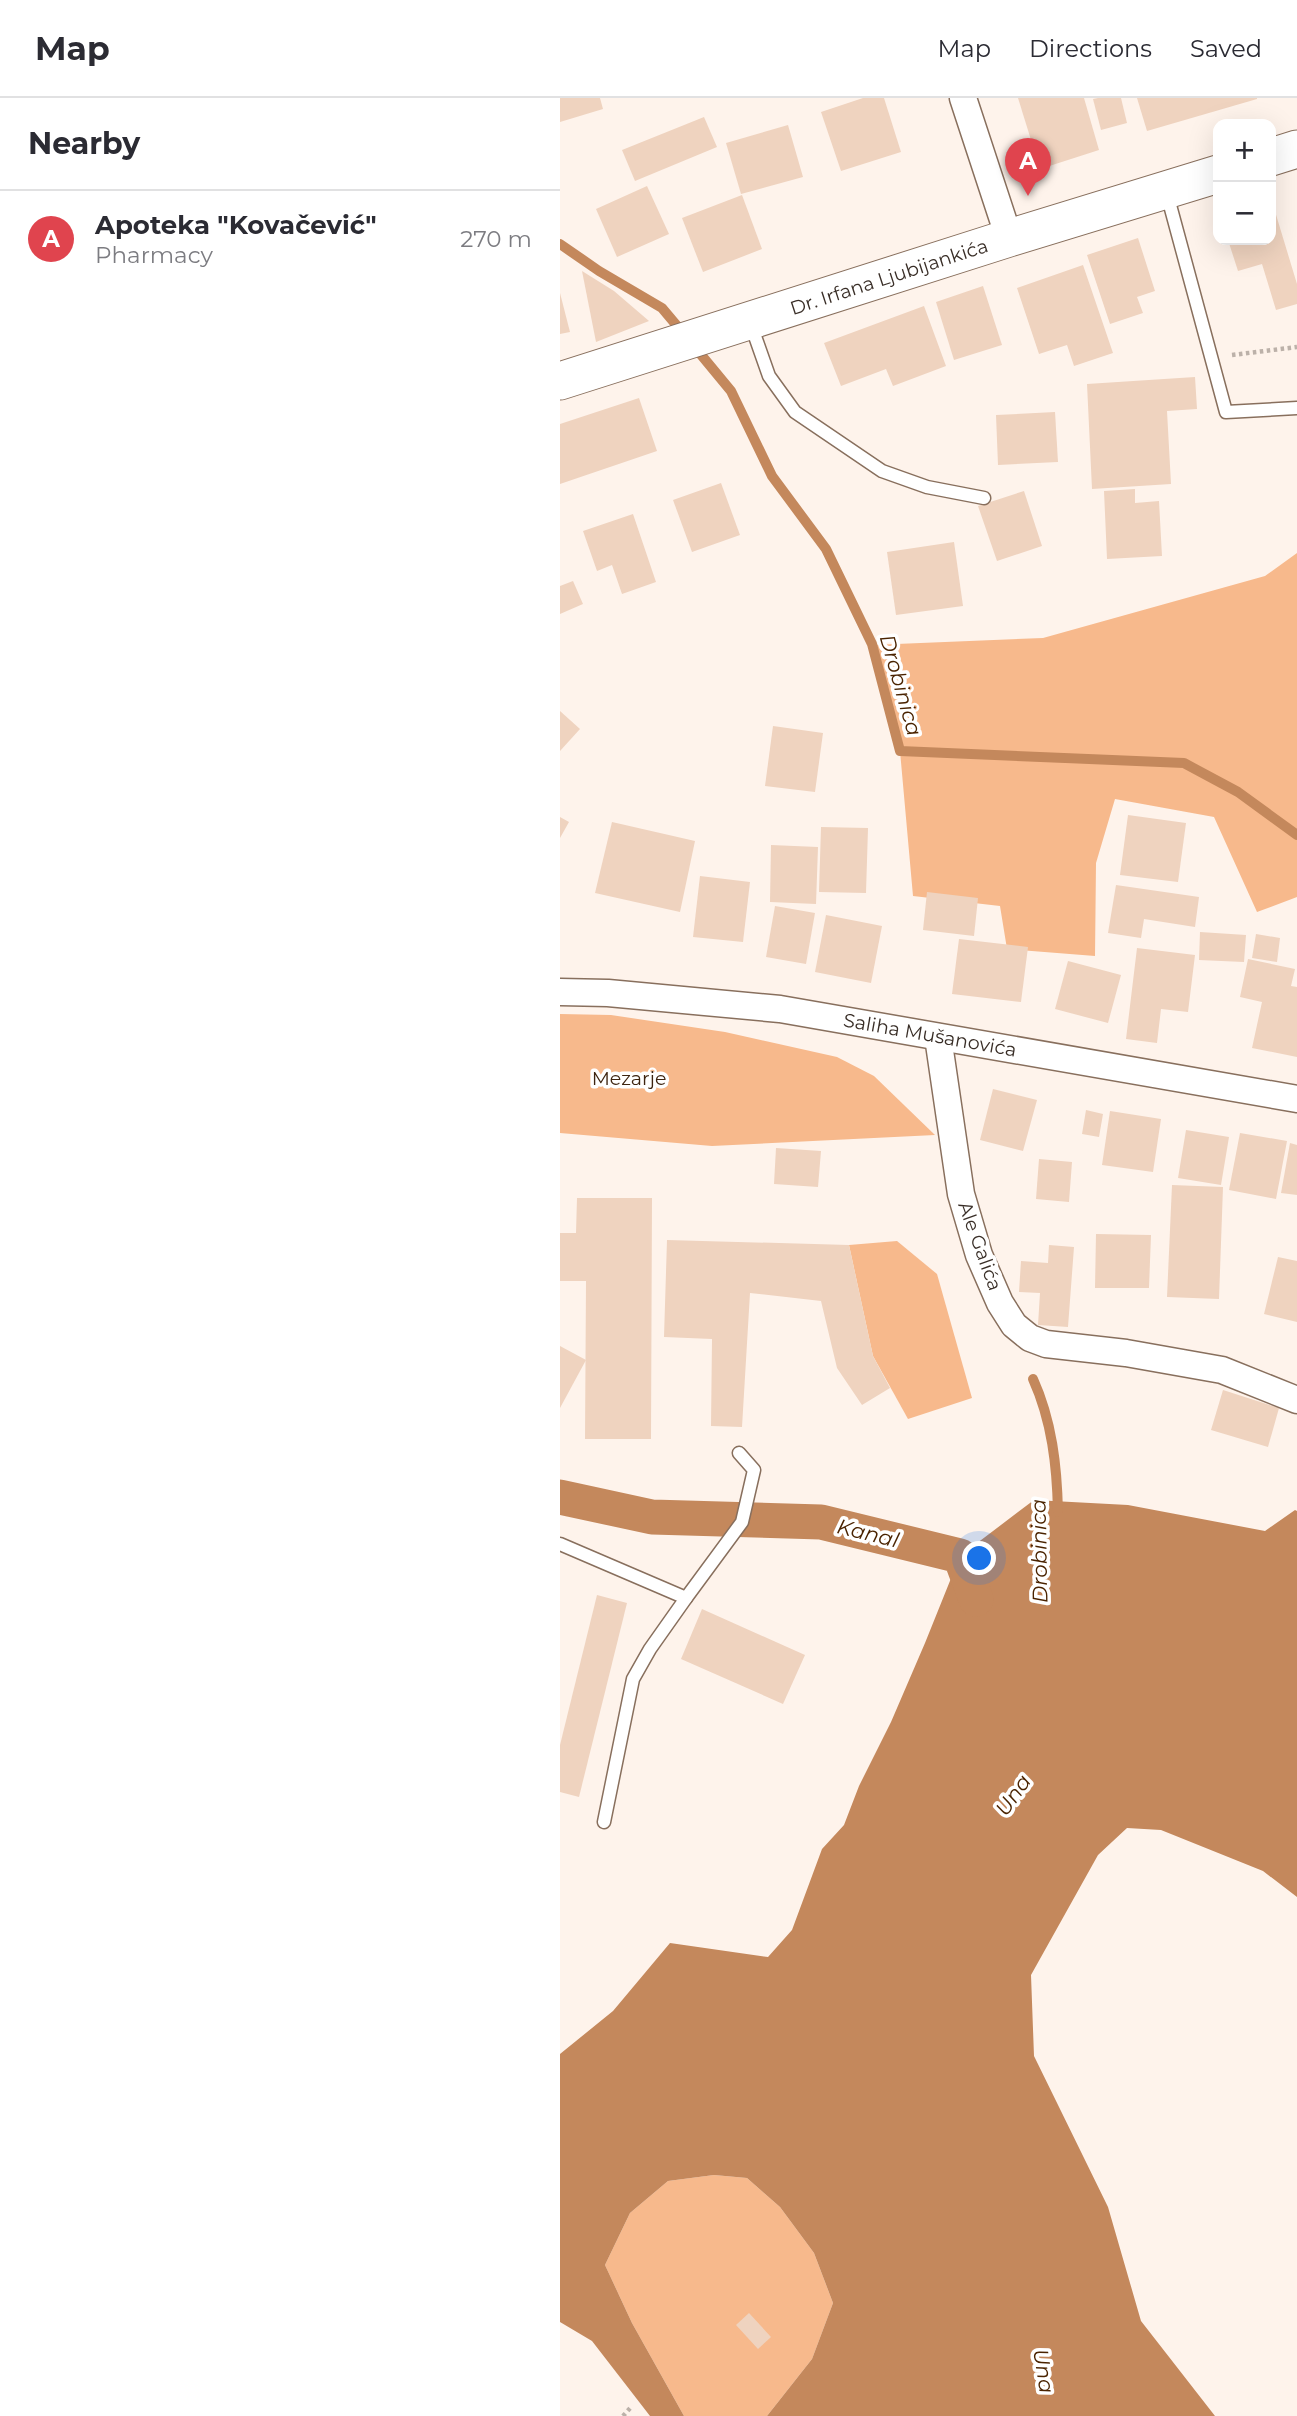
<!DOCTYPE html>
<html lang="en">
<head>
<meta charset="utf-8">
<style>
  :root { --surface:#fff; --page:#f2f2f3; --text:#2b2b33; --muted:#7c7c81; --line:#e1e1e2; --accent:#0b8043 }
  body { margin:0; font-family:Montserrat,sans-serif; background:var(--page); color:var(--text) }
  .controls { position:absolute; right:21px; top:21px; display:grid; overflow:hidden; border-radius:14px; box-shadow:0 7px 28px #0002 }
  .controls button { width:63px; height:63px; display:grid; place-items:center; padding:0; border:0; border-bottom:2px solid var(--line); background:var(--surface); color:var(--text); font:35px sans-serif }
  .you { position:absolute; left:420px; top:1461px; width:24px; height:24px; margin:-18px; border:5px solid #fff; border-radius:50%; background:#1a73e8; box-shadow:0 0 0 10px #1a73e833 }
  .badge { display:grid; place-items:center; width:46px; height:46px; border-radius:50%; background:var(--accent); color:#fff; font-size:23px; font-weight:700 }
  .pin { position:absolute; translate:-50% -58px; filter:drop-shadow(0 2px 4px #0008) }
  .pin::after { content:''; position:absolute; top:37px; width:24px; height:21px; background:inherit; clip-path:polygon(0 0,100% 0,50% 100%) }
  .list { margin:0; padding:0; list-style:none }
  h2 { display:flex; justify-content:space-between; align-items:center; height:91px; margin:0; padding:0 28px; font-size:30px }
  h2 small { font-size:23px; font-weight:400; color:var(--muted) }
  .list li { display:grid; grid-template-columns:46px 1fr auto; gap:21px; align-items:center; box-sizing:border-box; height:98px; padding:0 28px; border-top:2px solid var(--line) }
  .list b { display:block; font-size:26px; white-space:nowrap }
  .list p { margin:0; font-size:23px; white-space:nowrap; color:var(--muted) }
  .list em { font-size:23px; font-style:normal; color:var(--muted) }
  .map { position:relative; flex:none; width:737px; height:2318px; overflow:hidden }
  header { display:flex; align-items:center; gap:42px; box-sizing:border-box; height:98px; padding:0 35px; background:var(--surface); border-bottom:2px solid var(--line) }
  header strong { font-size:33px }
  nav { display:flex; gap:38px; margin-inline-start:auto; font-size:24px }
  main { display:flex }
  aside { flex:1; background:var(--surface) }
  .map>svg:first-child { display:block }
</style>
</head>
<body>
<header>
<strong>Map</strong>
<nav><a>Map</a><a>Directions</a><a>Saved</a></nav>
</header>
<main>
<aside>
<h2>Nearby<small></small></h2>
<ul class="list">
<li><span class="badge" style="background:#e0444e">A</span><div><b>Apoteka &quot;Kovačević&quot;</b><p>Pharmacy</p></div><em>270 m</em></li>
</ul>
</aside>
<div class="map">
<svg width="737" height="2318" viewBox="0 0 737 2318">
  <rect width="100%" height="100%" fill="#fef3eb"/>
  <g fill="#f7b98c">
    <polygon points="737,455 737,799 697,814 654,719 555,701 536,765 535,858 447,851 440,808 353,798 340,653 312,547 483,540 705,478"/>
    <polygon points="0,916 51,917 165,934 277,959 314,978 375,1037 152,1048 0,1035"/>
    <polygon points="337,1143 377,1176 412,1300 348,1321 313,1258 289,1147"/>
    <polygon points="154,2077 187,2080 220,2109 254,2155 273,2205 252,2261 207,2318 124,2318 72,2225 45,2167 70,2115 108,2083"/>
  </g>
  <polygon fill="#c4885c" points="474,1402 568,1407 705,1433 735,1412 737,1413 737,1799 703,1773 601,1732 567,1730 538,1757 471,1877 474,1958 548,2109 581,2223 655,2318 207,2318 252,2261 273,2205 254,2155 220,2109 187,2080 154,2077 108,2083 70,2115 45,2167 72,2225 124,2318 90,2318 32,2243 0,2224 0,1956 53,1913 110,1845 208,1859 232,1832 262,1751 284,1727 299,1688 331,1624 365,1545 400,1458"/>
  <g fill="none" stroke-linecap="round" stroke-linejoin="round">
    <g stroke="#c4885c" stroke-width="10">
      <polyline points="0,146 39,173 102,210 123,235"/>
      <polyline points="133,247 171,293 212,378 266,451 312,546 340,653 624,665 678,694 737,737"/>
      <path d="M 473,1281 C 492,1323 497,1368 498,1414"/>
    </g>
    <polyline stroke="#c4885c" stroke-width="35" points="0,1399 92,1419 261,1424 400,1458 416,1501"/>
  </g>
  <g fill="#efd3bf">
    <polygon points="0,0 40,0 43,11 0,24"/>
    <polygon points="303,0 324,0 341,54 281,73 261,14"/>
    <polygon points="458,0 524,0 539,52 480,71"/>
    <polygon points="538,0 561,0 567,25 541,32 533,1"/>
    <polygon points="577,0 697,0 697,1 587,33"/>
    <polygon points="144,19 157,49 75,83 62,52"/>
    <polygon points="228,27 243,79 181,96 166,45"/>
    <polygon points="87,88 109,136 57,159 36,111"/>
    <polygon points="182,97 202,151 143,174 122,120"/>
    <polygon points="714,110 737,186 737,206 716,212 702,166 678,173 668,142 711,142 711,111"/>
    <polygon points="578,140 595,193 577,199 583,215 550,226 527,157"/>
    <polygon points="523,167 553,255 514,268 507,247 479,256 457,190"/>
    <polygon points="22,173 54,193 89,223 36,244"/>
    <polygon points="423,188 442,247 394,262 376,204"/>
    <polygon points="0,195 10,234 0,236"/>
    <polygon points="364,208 386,268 333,288 326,271 281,288 264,245"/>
    <polygon points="635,279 637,311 607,313 611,386 532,391 527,286"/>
    <polygon points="79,300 97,353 0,386 0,326"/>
    <polygon points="495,314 498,364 438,367 436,317"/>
    <polygon points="161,385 180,437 132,454 113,402"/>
    <polygon points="575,391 575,405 599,403 602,458 547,461 544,393"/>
    <polygon points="464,393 482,448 437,463 418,408"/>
    <polygon points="73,416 96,484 62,496 52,467 37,473 23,433"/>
    <polygon points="394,444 403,508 336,517 327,454"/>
    <polygon points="13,483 23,506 0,516 0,488"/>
    <polygon points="0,613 20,631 0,653"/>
    <polygon points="213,628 263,635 255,694 205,688"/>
    <polygon points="568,717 626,725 618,784 560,777"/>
    <polygon points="0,719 9,724 0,740"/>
    <polygon points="52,724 135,743 120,814 35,795"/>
    <polygon points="261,729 308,730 306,795 259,794"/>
    <polygon points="211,747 258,749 256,806 210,804"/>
    <polygon points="140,778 190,784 183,844 133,839"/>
    <polygon points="556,787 639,799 635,829 584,821 581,840 548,835"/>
    <polygon points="367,794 418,800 414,838 363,832"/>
    <polygon points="215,808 255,815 246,866 206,859"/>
    <polygon points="266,817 322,828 311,885 255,874"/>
    <polygon points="640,834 686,837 684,864 639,862"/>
    <polygon points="696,836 720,840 717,864 692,860"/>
    <polygon points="399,841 468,849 461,904 392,896"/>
    <polygon points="577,850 635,857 628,914 601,911 597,945 566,941"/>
    <polygon points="688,861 735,871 731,888 737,889 737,959 692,950 702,904 680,899"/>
    <polygon points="508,863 561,877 548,925 495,911"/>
    <polygon points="433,991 477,1002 463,1053 420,1042"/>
    <polygon points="526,1012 543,1016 539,1039 522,1036"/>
    <polygon points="550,1013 601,1021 593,1074 542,1067"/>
    <polygon points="626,1032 669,1039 661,1087 618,1080"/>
    <polygon points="680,1035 727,1043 716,1101 669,1092"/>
    <polygon points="730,1045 737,1047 737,1097 721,1095"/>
    <polygon points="216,1050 261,1053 258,1089 214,1086"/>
    <polygon points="479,1061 512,1064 509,1104 476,1101"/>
    <polygon points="612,1087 663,1089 659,1201 607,1199"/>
    <polygon points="17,1100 92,1100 91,1341 25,1341 26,1183 0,1183 0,1135 16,1135"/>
    <polygon points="536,1136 591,1137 589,1190 535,1190"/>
    <polygon points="107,1142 289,1147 313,1258 330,1290 302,1307 277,1270 261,1203 190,1195 182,1329 151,1328 152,1241 104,1239"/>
    <polygon points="489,1147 514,1149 508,1229 478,1227 480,1195 459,1194 461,1163 488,1165"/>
    <polygon points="718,1159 737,1163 737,1224 704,1216"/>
    <polygon points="0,1248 26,1262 0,1310"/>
    <polygon points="663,1292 719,1310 708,1349 651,1332"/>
    <polygon points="37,1497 67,1505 19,1699 0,1694 0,1647"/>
    <polygon points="142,1511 245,1557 223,1606 121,1561"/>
    <polygon points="189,2215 211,2239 198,2251 176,2227"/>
  </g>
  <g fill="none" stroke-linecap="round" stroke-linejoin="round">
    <g stroke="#886f5d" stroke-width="15">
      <g id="lane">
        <polyline points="607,96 666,314 737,310"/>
        <polyline points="190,224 209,278 235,314 322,373 367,389 424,400"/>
        <polyline points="0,1446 126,1500 182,1424 194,1372 179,1355"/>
        <polyline points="44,1724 73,1581 90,1551 126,1500"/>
      </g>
    </g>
    <g stroke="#886f5d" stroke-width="29">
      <g id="street">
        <polyline points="403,0 449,140"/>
        <polyline points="0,894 48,895 220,911 737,1001"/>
        <polyline points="378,939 401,1096 419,1157 440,1205 454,1227 470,1240 486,1246 566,1255 662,1272 737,1302"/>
      </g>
    </g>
    <g stroke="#886f5d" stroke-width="39">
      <g id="secondary">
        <polyline points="711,59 737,51"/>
        <polyline points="0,283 449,140 658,76"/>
      </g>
    </g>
    <g stroke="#bcb1a9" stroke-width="4.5" stroke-dasharray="3.5 3.5" stroke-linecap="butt">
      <polyline points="672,257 737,249"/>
      <polyline points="63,2318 72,2308"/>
    </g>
    <use href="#lane" stroke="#fff" stroke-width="12"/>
    <use href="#street" stroke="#fff" stroke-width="26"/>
    <use href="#secondary" stroke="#fff" stroke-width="37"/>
  </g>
  <g text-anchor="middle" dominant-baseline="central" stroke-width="7" stroke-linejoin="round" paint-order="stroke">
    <g font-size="19" fill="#392e27" stroke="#fff">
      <text transform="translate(329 179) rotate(-18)">Dr. Irfana Ljubijankića</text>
      <text transform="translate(370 937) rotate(10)">Saliha Mušanovića</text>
      <text transform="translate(420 1148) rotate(70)">Ale Galića</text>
    </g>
    <g font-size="19" fill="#3d2410" stroke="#fff">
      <text x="69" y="980">Mezarje</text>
    </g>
    <g font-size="21" font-style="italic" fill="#4a2300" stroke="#fff">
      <text transform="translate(341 587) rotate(74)">Drobinica</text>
      <text transform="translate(308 1435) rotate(14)">Kanal</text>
      <text transform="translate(479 1453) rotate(-91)">Drobinica</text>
      <text transform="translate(453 1697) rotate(-55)">Una</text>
      <text transform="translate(484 2273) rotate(81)">Una</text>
    </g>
  </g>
</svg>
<div class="controls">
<button>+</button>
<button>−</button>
</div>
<div class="you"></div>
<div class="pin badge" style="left:468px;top:98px;background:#e0444e">A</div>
</div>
</main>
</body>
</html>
